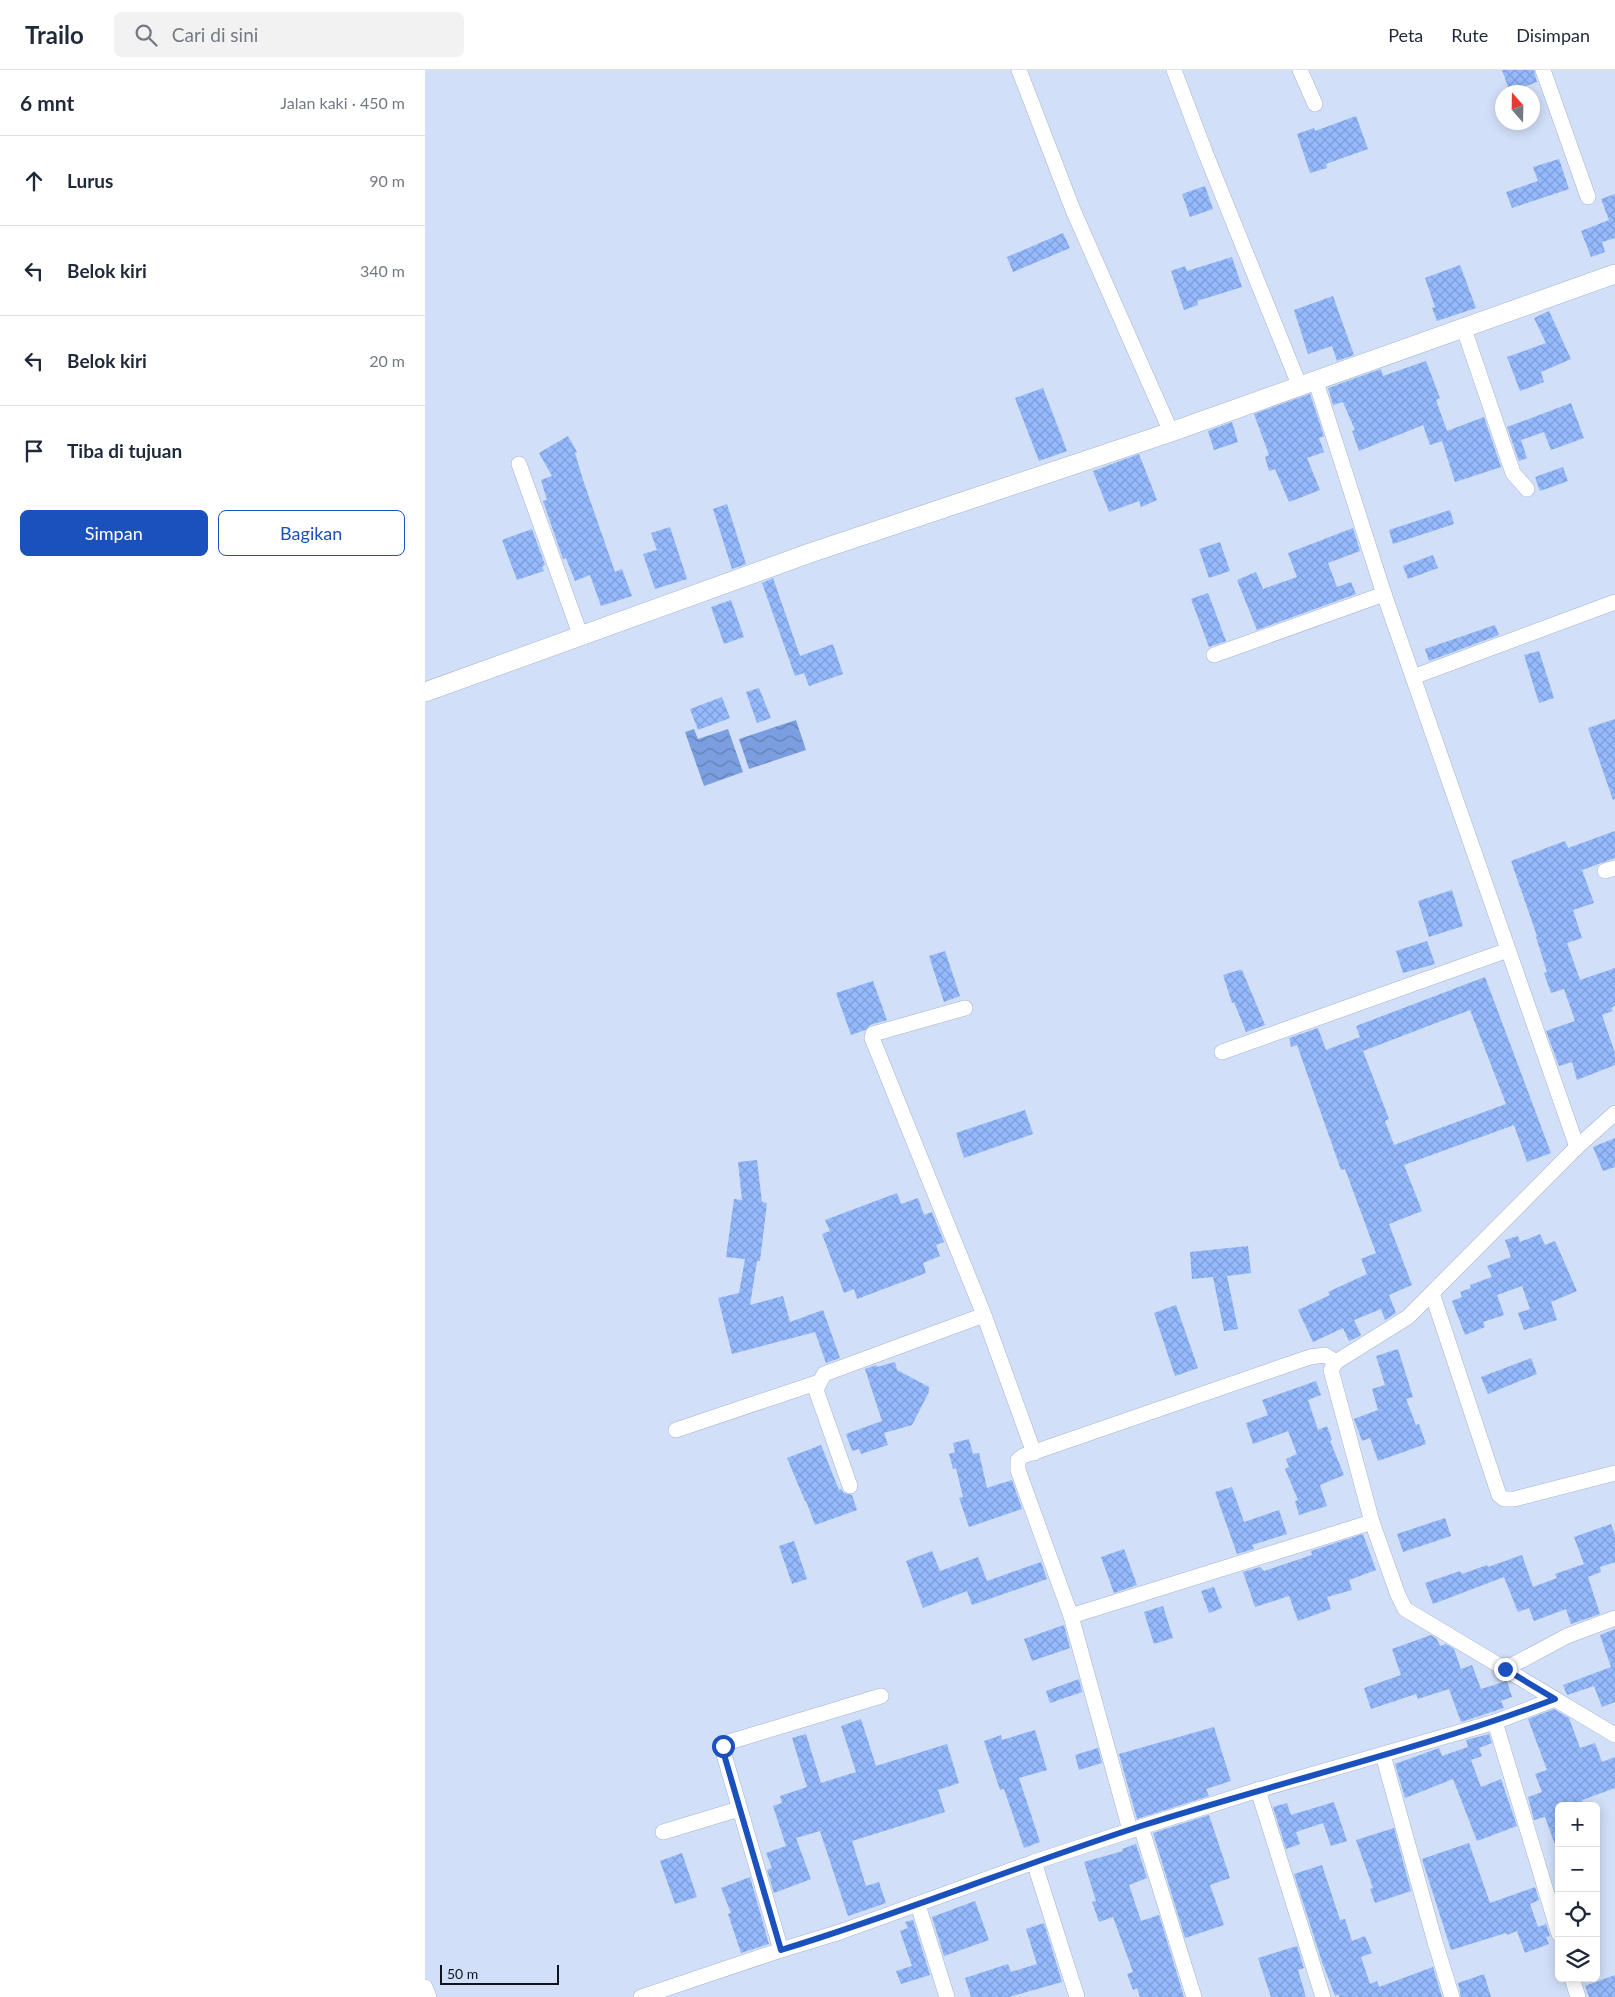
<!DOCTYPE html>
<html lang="id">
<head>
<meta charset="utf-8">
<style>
  :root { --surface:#fff; --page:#f2f2f3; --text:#1f2937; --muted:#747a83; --line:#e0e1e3; --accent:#1a51bd }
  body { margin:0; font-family:Lato,sans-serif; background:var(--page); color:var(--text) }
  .controls { position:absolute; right:15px; bottom:15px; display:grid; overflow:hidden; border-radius:8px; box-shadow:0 2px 12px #0003 }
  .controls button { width:45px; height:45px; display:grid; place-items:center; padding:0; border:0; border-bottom:1px solid var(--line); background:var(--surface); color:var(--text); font:25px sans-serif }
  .compass { position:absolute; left:1070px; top:15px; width:45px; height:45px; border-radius:50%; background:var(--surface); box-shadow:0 2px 12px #0003; rotate:340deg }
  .scale { position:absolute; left:15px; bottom:12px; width:119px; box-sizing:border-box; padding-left:5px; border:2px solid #10151d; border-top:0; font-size:14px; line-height:18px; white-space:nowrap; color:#10151d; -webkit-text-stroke:4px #d1dff8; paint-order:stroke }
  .stop { position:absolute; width:15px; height:15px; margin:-11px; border:4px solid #1a51bd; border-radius:50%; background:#fff }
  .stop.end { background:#1a51bd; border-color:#fff; box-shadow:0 1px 5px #0008 }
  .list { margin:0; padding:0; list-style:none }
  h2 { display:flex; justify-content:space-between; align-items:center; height:65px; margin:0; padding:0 20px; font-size:21px }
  h2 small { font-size:16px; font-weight:400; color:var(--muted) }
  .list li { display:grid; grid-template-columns:32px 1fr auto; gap:15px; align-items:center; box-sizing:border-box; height:90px; padding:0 20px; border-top:1px solid var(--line) }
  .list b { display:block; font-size:19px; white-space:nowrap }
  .list em { font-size:16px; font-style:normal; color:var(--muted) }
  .actions { display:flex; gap:10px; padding:15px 20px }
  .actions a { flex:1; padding:11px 0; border:1px solid var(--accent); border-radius:8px; text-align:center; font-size:18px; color:var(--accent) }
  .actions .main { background:var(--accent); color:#fff }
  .icon { flex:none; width:28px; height:28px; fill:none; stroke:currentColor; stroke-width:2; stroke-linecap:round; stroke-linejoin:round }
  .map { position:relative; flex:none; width:1190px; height:1927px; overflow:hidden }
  header { display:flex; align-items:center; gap:30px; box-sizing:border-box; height:70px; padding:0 25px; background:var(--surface); border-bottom:1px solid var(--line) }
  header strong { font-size:24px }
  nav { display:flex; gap:28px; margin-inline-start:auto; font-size:18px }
  .search { width:350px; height:45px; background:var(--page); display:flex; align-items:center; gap:12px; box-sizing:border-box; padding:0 18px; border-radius:8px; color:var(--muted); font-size:19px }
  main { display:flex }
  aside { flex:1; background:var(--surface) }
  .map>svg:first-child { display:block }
</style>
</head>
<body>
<header>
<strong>Trailo</strong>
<div class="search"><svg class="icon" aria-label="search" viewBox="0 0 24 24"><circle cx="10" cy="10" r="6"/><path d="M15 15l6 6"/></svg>Cari di sini</div>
<nav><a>Peta</a><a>Rute</a><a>Disimpan</a></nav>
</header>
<main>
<aside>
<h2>6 mnt<small>Jalan kaki · 450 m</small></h2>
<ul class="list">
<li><svg class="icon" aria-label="ahead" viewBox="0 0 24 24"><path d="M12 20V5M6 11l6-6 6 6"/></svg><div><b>Lurus</b></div><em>90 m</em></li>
<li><svg class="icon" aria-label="left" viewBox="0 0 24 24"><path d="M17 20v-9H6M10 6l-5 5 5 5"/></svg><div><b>Belok kiri</b></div><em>340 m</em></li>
<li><svg class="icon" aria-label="left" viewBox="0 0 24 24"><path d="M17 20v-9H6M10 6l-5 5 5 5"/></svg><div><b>Belok kiri</b></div><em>20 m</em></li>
<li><svg class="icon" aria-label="arrive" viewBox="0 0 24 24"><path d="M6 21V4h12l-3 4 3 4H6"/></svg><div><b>Tiba di tujuan</b></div></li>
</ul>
<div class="actions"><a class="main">Simpan</a><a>Bagikan</a></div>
</aside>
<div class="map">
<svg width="1190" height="1927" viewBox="0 0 1190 1927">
  <defs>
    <pattern id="water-waves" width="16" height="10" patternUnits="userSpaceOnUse" patternTransform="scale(1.25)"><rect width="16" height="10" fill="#7a9edf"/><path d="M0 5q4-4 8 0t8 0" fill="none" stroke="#6380b4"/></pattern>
    <pattern id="building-cross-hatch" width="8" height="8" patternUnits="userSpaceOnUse" patternTransform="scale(1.25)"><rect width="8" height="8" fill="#94b9fc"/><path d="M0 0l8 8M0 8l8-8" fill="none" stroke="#7f9ed8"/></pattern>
  </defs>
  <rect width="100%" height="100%" fill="#d1dff8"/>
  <g fill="url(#water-waves)">
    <polygon points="371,650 381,680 324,699 314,669"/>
    <polygon points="269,659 273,669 303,659 318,702 279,716 260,662"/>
  </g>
  <g fill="url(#building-cross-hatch)" fill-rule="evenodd">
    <polygon points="1077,0 1109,0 1112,12 1085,22"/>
    <polygon points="931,46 943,79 901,94 902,98 885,103 872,64 889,58 890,61"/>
    <polygon points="1134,89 1144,119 1087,138 1081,122 1113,111 1108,97"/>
    <polygon points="780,116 788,139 765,147 757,124"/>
    <polygon points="1190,124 1190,168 1177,172 1180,182 1166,187 1156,161 1184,150 1176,129"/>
    <polygon points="638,163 645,178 588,202 582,187"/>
    <polygon points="807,187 817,217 772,231 773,235 759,240 746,201 760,196 762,201"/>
    <polygon points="1035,195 1051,238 1012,251 1007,238 1010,237 1000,208"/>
    <polygon points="908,226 929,285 912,291 907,276 883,284 869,240"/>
    <polygon points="1124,241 1146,289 1116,302 1119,312 1095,321 1082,287 1121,273 1109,248"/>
    <polygon points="1001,291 1015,328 1011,330 1022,361 1059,347 1076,397 1030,412 1017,371 1005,375 998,355 934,381 927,361 930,360 918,332 908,335 903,318 956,299 958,306"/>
    <polygon points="618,318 642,381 614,391 590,328"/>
    <polygon points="885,324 899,366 894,368 899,382 882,388 895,420 864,432 850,399 844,401 840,387 844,385 829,344"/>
    <polygon points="1146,333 1159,368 1126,380 1119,362 1096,370 1102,388 1094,391 1082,357"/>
    <polygon points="807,352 813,372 789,380 783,361"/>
    <polygon points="143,366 152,382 150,383 158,410 190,502 197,499 207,526 176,536 165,505 150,511 141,488 138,489 118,431 122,430 116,410 127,406 114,383"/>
    <polygon points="714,384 732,430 716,437 714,431 684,442 668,401"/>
    <polygon points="1138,397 1143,411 1115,421 1110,407"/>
    <polygon points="302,434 321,494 307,499 288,439"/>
    <polygon points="1025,440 1029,454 968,474 964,460"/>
    <polygon points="245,457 262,509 230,519 218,484 232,480 226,463"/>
    <polygon points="928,458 935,481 903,493 912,517 926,512 931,524 832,560 812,510 831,502 838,519 872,507 863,483"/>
    <polygon points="107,459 120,495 117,497 119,501 92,510 77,470"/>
    <polygon points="795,472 805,501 784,508 774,479"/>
    <polygon points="1008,485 1013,498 983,509 978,496"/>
    <polygon points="348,508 375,586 408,574 418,604 384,616 379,603 370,606 337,513"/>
    <polygon points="783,523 801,571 784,577 766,529"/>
    <polygon points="306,530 319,567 299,574 286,537"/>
    <polygon points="1070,555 1074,565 1004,591 1000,579"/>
    <polygon points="1114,581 1129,628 1114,633 1099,585"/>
    <polygon points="334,618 346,648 332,653 321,622"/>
    <polygon points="297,627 305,648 273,660 265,639"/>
    <polygon points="1190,649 1190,729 1188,730 1163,658"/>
    <polygon points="1190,761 1190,788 1157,800 1169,833 1148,840 1157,868 1142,873 1155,910 1190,898 1190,936 1186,938 1188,941 1177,945 1190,983 1190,995 1152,1010 1147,992 1134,996 1121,961 1150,951 1139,919 1126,923 1119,903 1122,902 1111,867 1112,866 1086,791 1140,771 1143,778"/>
    <polygon points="1027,820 1038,856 1004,867 993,831"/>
    <polygon points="1002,871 1010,894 978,903 971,881"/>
    <polygon points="520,881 535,926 519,932 504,886"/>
    <polygon points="814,900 817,900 840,955 821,962 809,932 807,933 798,905"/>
    <path d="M 1060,907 L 1126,1083 L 1102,1092 L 1089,1055 L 979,1095 L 997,1141 L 964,1154 L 987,1215 L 964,1225 L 971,1243 L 960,1250 L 956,1239 L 929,1250 L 936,1265 L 933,1267 L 924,1271 L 918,1258 L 888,1272 L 873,1240 L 905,1225 L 903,1222 L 942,1204 L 936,1189 L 951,1183 L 920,1099 L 916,1100 L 872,975 L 866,977 L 864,968 L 893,958 L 901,980 L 935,967 L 931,956 ZM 1045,940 L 1081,1034 L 969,1075 L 960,1051 L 964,1049 L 938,981 Z"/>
    <polygon points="448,911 462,950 445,955 440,960 426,965 411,923"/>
    <polygon points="600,1040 608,1064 539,1088 531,1063"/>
    <polygon points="1190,1068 1190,1097 1178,1101 1168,1077"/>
    <polygon points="332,1090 337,1132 342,1133 335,1191 332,1191 325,1235 358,1226 365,1252 398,1240 415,1288 401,1293 390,1262 307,1284 293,1228 314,1223 320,1189 301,1187 309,1129 317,1130 313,1092"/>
    <polygon points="472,1123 476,1134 493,1128 499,1145 507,1142 519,1172 511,1175 515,1186 498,1193 501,1203 432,1229 429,1219 419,1223 397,1164 405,1161 400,1150"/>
    <polygon points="1115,1164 1120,1175 1130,1171 1152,1221 1126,1232 1132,1250 1099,1260 1093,1243 1105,1239 1097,1216 1072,1225 1079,1245 1058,1252 1060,1257 1040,1265 1027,1231 1037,1227 1035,1222 1046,1218 1045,1215 1067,1207 1062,1196 1086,1187 1080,1170 1093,1166 1095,1172"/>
    <polygon points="823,1176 826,1203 802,1206 813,1259 799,1261 788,1207 767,1209 765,1182"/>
    <polygon points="751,1235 773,1298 750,1306 729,1243"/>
    <polygon points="973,1279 988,1327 981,1329 991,1355 994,1354 1001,1374 953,1391 945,1368 937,1371 929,1349 953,1340 947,1319 960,1315 951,1286"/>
    <polygon points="1106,1288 1112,1304 1063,1324 1056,1307"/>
    <polygon points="470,1292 472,1300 504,1317 504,1322 487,1355 459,1363 463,1375 436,1384 434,1379 427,1381 421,1364 457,1351 440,1299 451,1295 452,1297"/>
    <polygon points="891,1311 896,1325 883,1330 893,1360 902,1356 907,1370 905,1371 919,1405 895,1415 902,1436 874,1445 870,1431 873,1430 860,1399 864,1397 861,1389 872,1384 863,1361 828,1374 821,1353 843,1345 837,1330"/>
    <polygon points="544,1369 548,1384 554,1383 562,1418 587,1410 597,1439 544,1457 534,1428 538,1427 531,1398 528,1399 524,1384 530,1382 528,1373"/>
    <polygon points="396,1375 414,1420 416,1419 419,1423 427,1425 432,1440 390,1455 381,1431 380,1431 362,1388"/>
    <polygon points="807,1417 819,1452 854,1440 862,1464 827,1475 829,1479 812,1484 790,1422"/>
    <polygon points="1020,1448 1026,1466 978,1482 972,1464"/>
    <polygon points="1186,1454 1190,1465 1190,1492 1175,1497 1176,1502 1163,1507 1175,1544 1146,1554 1141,1539 1109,1551 1104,1538 1093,1542 1079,1507 1008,1534 1000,1513 1035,1501 1037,1504 1062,1495 1063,1497 1097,1485 1108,1517 1132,1508 1130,1504 1159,1494 1149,1467"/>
    <polygon points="938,1464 951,1500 924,1510 927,1520 902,1527 906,1539 873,1551 864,1526 830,1537 818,1502 835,1497 839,1501 887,1485 886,1481"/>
    <polygon points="369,1471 382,1509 367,1514 354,1476"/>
    <polygon points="699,1479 712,1515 689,1523 676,1487"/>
    <polygon points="507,1481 515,1501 553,1487 562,1511 616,1492 622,1509 547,1535 542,1521 498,1538 481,1491"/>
    <polygon points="789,1517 797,1538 784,1543 776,1521"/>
    <polygon points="738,1536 748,1568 729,1574 719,1542"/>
    <polygon points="639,1555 645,1578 607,1591 599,1569"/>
    <polygon points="1190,1559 1190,1632 1177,1637 1169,1616 1142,1625 1138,1615 1186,1597 1175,1565"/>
    <polygon points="1006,1565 1012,1569 1015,1576 1021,1574 1029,1579 1036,1599 1047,1595 1056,1619 1082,1611 1087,1627 1076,1631 1079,1638 1036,1652 1024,1619 993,1629 991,1624 946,1639 939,1618 976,1605 967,1579"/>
    <polygon points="654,1609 657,1622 625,1633 621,1621"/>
    <polygon points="1129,1639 1144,1648 1155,1678 1170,1673 1177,1692 1190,1687 1190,1718 1157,1730 1159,1736 1134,1736 1134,1780 1132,1780 1120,1747 1109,1750 1103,1727 1117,1722 1110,1704 1122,1700 1103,1649"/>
    <polygon points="436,1649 451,1696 522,1674 534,1713 513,1720 520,1742 427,1771 441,1816 454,1812 461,1833 423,1846 395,1761 371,1768 386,1809 349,1823 342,1800 347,1798 341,1783 361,1776 348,1736 357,1733 355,1726 382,1717 367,1668 381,1664 396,1713 431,1702 416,1656"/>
    <polygon points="789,1657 806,1711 781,1719 784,1726 712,1749 694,1684"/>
    <polygon points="610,1660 622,1700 594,1708 615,1772 599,1778 579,1719 575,1720 559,1671 576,1665 577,1670"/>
    <polygon points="1064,1664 1067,1673 1054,1678 1057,1686 1046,1690 1056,1717 1076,1709 1092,1756 1052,1771 1028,1709 980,1728 970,1694 1014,1678 1017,1686 1043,1677 1041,1670"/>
    <polygon points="673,1678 677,1693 654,1700 650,1685"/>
    <polygon points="909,1732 922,1771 906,1776 898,1753 871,1762 875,1774 861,1779 848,1737 862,1733 866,1745"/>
    <polygon points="784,1745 805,1808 785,1815 799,1855 760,1868 728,1763"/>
    <polygon points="969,1758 986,1821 950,1833 945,1819 948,1818 931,1770"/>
    <polygon points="1044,1773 1065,1833 1110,1817 1114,1830 1105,1834 1113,1857 1121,1854 1125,1866 1121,1867 1124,1874 1100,1883 1092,1861 1082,1865 1081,1863 1026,1880 997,1789"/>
    <polygon points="711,1774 722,1808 704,1815 716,1851 734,1845 759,1927 715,1927 712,1918 708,1920 702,1904 708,1902 688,1847 674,1852 667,1832 671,1831 659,1792 698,1781 697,1779"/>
    <polygon points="257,1783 272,1827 250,1834 235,1791"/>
    <polygon points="897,1795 915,1850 920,1849 927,1871 940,1866 947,1883 936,1887 945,1914 952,1911 954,1917 1008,1897 1017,1927 914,1927 914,1925 923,1921 910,1926 897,1892 869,1804"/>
    <polygon points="325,1807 344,1874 316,1883 303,1844 306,1843 296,1818"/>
    <polygon points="550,1831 564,1870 519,1886 507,1847"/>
    <polygon points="488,1850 505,1905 476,1914 471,1901 487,1896 475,1861 483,1858 480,1852"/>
    <polygon points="619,1853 637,1912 584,1927 546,1927 540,1908 583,1894 586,1902 612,1894 601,1859"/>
    <polygon points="872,1876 879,1898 873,1900 881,1927 846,1927 833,1888"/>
    <polygon points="1059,1904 1066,1927 1036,1927 1033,1913"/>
    <polygon points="1190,1905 1190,1927 1164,1927 1160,1916"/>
  </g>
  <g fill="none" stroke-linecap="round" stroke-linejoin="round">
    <g stroke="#a6b3cb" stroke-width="16">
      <g id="minor">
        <polyline points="594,0 648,140 746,362"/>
        <polyline points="749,0 780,82 875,317"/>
        <polyline points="875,0 890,34"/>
        <polyline points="1118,0 1163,127"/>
        <polyline points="1039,259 1088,403 1102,419"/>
        <polyline points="891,312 959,524 1152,1077"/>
        <polyline points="94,394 155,564"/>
        <polyline points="789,585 959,524"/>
        <polyline points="988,607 1190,532"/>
        <polyline points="1180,801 1190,798"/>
        <polyline points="540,938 448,964 447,968 559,1245 609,1383"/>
        <polyline points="797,982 1083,880"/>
        <polyline points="1190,1043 1152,1077 983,1247 911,1292 906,1300 947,1452 973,1525 980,1539 1190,1665"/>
        <polyline points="1007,1223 1074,1425 1079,1429 1089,1429 1190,1403"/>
        <polyline points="251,1360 394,1312"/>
        <polyline points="425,1416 391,1320 399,1304 559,1245"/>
        <polyline points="646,1546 947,1452"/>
        <polyline points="1080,1599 1142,1566 1190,1548"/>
        <polyline points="1070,1652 1134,1864"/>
        <polyline points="958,1685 1010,1872 1027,1927"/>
        <polyline points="833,1720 898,1927"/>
        <polyline points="716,1757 769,1927"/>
        <polyline points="705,1760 646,1546 593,1400 593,1390 598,1386 885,1287 900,1285 911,1292"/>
        <polyline points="238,1762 314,1739"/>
        <polyline points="609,1792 652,1927"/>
        <polyline points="493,1835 522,1927"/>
        <polyline points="356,1880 298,1681 299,1677 304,1672 456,1626"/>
        <polyline points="1147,1908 1153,1927"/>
        <polyline points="0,1917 4,1927"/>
        <polyline points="216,1927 356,1880 415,1862 609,1792 716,1757 833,1720 1070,1652 1130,1629"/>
      </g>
    </g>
    <g stroke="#a6b3cb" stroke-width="20">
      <polyline id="tertiary" points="0,622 385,483 746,362 1190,204"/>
    </g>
    <use href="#minor" stroke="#fff" stroke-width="15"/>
    <use href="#tertiary" stroke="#fff" stroke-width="19"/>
  </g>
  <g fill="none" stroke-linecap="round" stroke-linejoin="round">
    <path stroke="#1a51bd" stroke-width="6" d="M 298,1676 L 298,1681 L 356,1880 C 478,1843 595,1795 716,1756 C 854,1712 995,1680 1130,1629 L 1080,1599"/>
  </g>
</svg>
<div class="controls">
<button>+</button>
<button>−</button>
<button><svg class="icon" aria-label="locate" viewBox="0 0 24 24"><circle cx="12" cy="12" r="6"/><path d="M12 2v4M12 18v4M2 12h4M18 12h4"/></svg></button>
<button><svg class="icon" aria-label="layers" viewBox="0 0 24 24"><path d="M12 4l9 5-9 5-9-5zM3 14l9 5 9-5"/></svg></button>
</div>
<svg class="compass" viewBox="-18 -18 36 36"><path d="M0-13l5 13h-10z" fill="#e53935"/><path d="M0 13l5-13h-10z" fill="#747a83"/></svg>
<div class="scale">50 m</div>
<div class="stop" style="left:298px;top:1676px"></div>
<div class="stop end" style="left:1080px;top:1599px"></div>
</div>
</main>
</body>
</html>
